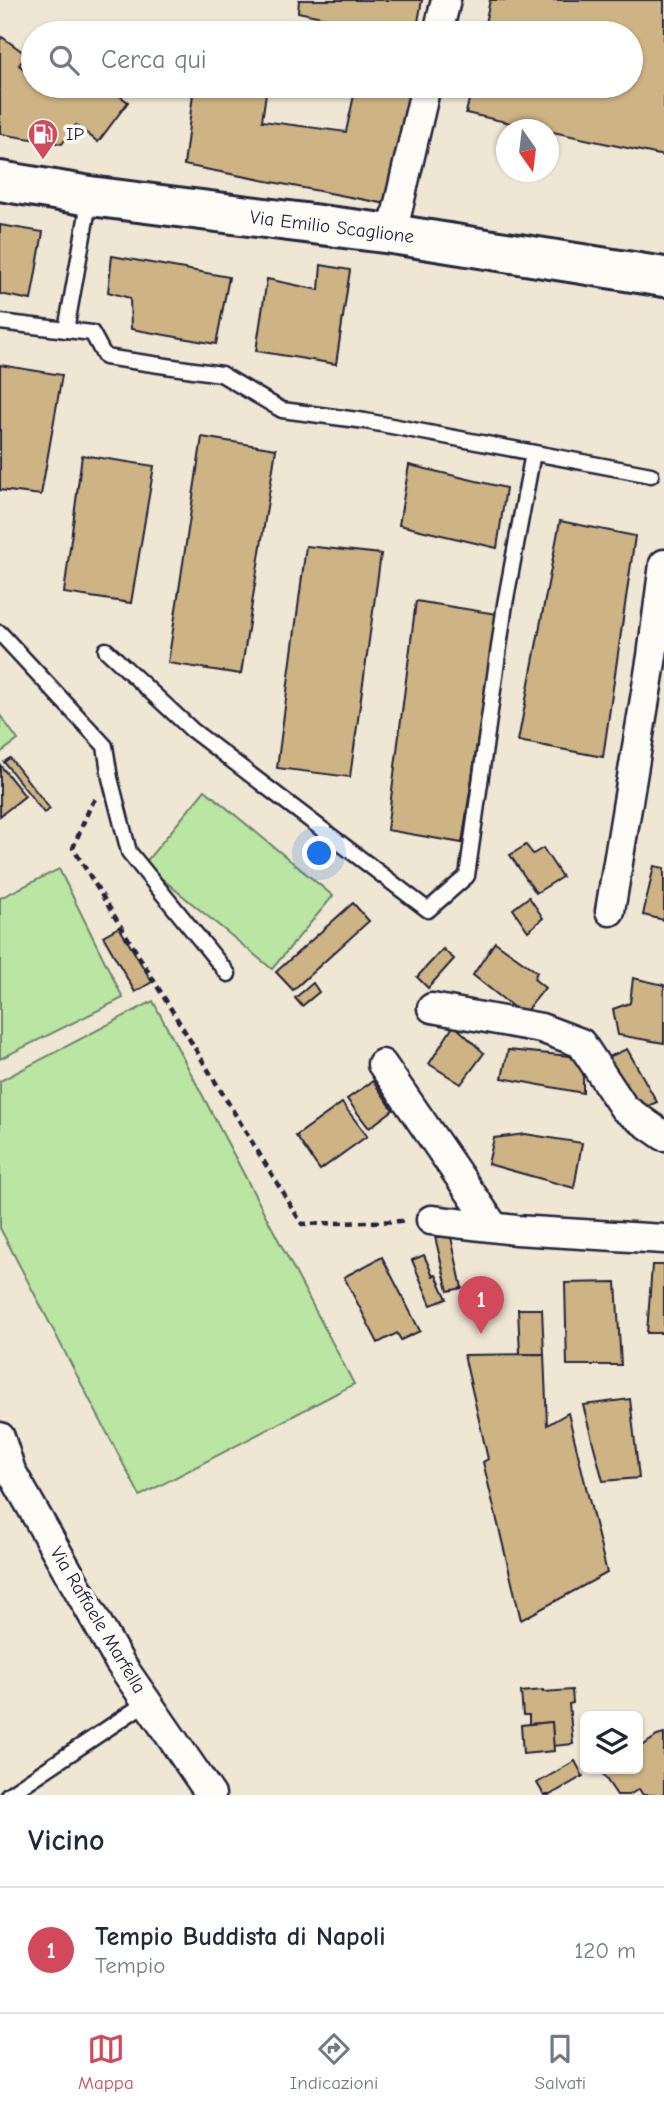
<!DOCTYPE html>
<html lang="it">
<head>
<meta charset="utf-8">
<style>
  :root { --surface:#fff; --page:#f6f6f7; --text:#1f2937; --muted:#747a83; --line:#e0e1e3; --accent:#d1495b }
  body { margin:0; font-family:"Comic Neue",sans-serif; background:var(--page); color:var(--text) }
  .controls { position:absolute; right:21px; bottom:21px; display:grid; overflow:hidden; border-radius:10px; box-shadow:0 2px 5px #0004 }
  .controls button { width:63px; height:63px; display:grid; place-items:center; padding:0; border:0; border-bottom:2px solid var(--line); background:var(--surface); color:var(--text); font:35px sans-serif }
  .compass { position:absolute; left:496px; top:119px; width:63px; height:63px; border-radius:50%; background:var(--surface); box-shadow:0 2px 5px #0004; rotate:166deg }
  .you { position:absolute; left:320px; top:854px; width:24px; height:24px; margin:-18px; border:5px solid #fff; border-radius:50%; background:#1a73e8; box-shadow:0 0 0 10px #1a73e833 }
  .badge { display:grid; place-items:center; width:46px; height:46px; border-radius:50%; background:var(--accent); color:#fff; font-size:23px; font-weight:700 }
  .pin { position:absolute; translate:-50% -58px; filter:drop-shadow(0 2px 4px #0008) }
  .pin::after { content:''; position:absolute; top:37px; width:24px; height:21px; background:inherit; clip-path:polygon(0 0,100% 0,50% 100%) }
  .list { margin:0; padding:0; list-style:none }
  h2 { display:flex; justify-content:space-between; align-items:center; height:91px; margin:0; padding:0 28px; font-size:30px }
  h2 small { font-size:23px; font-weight:400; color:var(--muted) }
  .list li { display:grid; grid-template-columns:46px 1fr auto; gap:21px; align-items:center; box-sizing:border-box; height:126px; padding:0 28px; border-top:2px solid var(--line) }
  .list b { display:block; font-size:26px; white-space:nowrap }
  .list p { margin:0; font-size:23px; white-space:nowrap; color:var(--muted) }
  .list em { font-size:23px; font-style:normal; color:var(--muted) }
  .icon { flex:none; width:38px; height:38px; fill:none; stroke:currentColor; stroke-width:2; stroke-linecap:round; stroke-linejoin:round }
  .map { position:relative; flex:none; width:664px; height:1795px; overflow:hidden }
  .search { position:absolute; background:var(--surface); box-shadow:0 2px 5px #0004; left:21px; right:21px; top:21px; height:77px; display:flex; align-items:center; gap:18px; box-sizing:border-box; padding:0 24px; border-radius:38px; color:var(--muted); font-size:26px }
  .sheet { height:217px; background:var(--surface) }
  nav { display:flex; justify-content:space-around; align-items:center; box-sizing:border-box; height:98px; border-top:2px solid var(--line); background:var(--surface); font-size:19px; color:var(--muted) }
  nav a { display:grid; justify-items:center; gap:4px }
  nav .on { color:var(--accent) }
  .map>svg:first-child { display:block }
</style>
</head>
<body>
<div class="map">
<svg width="664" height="1795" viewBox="0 0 664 1795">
  <rect width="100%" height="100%" fill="#efe6d4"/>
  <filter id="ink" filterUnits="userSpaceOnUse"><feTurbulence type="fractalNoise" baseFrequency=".0143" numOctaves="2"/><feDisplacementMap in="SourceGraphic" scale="14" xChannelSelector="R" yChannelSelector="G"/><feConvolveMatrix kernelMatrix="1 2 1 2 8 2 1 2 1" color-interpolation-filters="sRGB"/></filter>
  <g filter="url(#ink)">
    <g fill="#bbe5a2" stroke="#6e846e" stroke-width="2">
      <polygon points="0,715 18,740 0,753"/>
      <polygon points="205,790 333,896 272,969 144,864"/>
      <polygon points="59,869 123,998 0,1059 0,898"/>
      <polygon points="153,1001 354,1384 140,1496 0,1228 0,1081"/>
    </g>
    <g fill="#ceb384" stroke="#22223b" stroke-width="2">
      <polygon points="299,0 422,0 416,33 396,33 298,12"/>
      <polygon points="490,0 664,0 664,156 548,131 548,130 541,130 466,113 472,86 631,86 631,33 483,33"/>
      <polygon points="2,37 27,55 19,65 33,76 33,86 106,86 128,102 98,142 76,125 62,144 0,134 0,40"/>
      <polygon points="194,86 267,86 262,121 346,132 356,86 414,86 392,205 184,165"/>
      <polygon points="0,225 43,232 31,300 0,294"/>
      <polygon points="112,256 229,277 216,344 131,329 130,298 108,292"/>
      <polygon points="321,265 350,270 336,364 256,351 267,279 319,290"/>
      <polygon points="0,365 62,375 41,495 0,490"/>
      <polygon points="202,437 276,449 241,674 168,663"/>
      <polygon points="82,455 154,466 131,603 64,593"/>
      <polygon points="409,465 506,488 497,548 399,525"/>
      <polygon points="560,521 635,536 603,757 518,741"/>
      <polygon points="306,546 381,554 350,777 277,768"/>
      <polygon points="416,601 497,614 462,843 387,830"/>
      <polygon points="10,758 50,809 44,813 4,762"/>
      <polygon points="0,765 25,796 0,816"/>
      <polygon points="526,845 533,854 543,848 562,877 536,893 510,855"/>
      <polygon points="654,866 664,868 664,920 643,915"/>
      <polygon points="529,897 543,918 528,931 513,909"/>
      <polygon points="353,903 369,921 293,990 276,972"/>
      <polygon points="119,927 152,982 135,992 103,936"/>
      <polygon points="495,942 537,972 534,979 545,988 523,1015 473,975"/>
      <polygon points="443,949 454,959 428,988 417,977"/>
      <polygon points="633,978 664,985 664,1043 618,1035 613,1009 630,1003"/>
      <polygon points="313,983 319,992 302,1006 295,998"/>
      <polygon points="454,1025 484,1053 461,1084 429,1064"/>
      <polygon points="627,1049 657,1102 639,1110 606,1058"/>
      <polygon points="508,1050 570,1056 583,1069 583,1093 502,1078"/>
      <polygon points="373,1081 393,1110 369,1128 347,1099"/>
      <polygon points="342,1103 367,1136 320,1170 296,1136"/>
      <polygon points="525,1134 582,1143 574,1188 488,1164 494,1138"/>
      <polygon points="435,1237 451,1237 462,1288 448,1291"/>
      <polygon points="424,1255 433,1276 436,1275 447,1299 431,1305 412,1260"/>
      <polygon points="382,1257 420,1331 401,1340 397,1333 378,1343 344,1277"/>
      <polygon points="652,1265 664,1265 664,1333 647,1333"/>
      <polygon points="616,1282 621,1365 567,1365 565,1283"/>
      <polygon points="518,1309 542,1309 544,1354 520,1354"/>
      <polygon points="544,1354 547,1425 568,1413 607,1573 521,1620 483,1462 488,1459 464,1355"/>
      <polygon points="630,1399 639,1478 603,1481 583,1405"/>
      <polygon points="543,1690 543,1692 572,1690 573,1703 569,1704 573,1744 553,1746 552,1722 529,1724 529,1715 523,1715 521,1692"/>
      <polygon points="552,1722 554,1751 523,1754 521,1725"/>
      <polygon points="664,1734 664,1793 661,1795 643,1795 639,1789 629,1795 617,1795 602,1773 608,1769 638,1769 638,1749 657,1736"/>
      <polygon points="575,1761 583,1776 550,1795 544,1795 537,1783"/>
    </g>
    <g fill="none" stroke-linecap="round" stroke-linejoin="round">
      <g stroke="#22223b" stroke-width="19">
        <g id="service">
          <polyline points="0,322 92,333 105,357 221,374 282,410 365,421 651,475"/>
          <polyline points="66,330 90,197"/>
          <polyline points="0,633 105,746 110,778 129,852 228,974"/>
          <polyline points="106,650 192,730 428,910 467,876 505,604 533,453"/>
          <polyline points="8,1795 147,1702"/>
        </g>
      </g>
      <g stroke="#22223b" stroke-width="33">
        <g id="minor">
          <polyline points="438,33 446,0"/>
          <polyline points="392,234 426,86"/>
          <polyline points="610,911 652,656 664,564"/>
          <polyline points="432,1008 541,1028 581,1043 624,1108 664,1136"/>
          <polyline points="382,1064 494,1227"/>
          <polyline points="431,1220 516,1230 664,1239"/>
          <polyline points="0,1437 11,1471 120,1663 211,1795"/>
        </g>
      </g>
      <g stroke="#22223b" stroke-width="44">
        <polyline id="secondary" points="0,181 90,196 392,234 664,277"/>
      </g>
      <polyline stroke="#22223b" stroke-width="4.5" stroke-dasharray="7 5" stroke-linecap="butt" points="95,799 90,807 73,848 302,1224 405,1221"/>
      <use href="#service" stroke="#fdfcf7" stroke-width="14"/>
      <use href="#minor" stroke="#fdfcf7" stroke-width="28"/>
      <use href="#secondary" stroke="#fdfcf7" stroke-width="38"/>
    </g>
  </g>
  <defs>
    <g id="fuel-pin" transform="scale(1.575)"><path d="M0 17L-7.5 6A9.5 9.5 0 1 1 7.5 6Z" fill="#d1495b" stroke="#fdfcf7"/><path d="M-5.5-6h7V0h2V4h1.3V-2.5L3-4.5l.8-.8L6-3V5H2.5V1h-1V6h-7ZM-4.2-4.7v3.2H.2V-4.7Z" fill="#fff"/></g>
  </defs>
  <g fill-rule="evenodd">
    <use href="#fuel-pin" x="43" y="134"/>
  </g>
  <g text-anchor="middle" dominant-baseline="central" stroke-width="7" stroke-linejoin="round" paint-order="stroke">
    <g font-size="19" fill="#22223b" stroke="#fdfcf7" text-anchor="start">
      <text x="66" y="134">IP</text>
    </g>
    <g font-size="19" fill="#22223b" stroke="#fdfcf7">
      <text transform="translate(332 227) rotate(7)">Via Emilio Scaglione</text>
      <text transform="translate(98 1620) rotate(59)">Via Raffaele Marfella</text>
    </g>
  </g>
</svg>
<div class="controls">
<button><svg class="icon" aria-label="layers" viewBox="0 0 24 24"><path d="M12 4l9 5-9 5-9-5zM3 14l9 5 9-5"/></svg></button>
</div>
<svg class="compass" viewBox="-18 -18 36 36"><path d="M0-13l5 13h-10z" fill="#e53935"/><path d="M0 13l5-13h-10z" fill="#747a83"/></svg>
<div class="you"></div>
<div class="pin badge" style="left:481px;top:1334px">1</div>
<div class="search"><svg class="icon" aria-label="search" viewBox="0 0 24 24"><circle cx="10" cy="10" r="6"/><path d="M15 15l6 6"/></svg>Cerca qui</div>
</div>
<section class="sheet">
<h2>Vicino<small></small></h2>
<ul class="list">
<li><span class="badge">1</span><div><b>Tempio Buddista di Napoli</b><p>Tempio</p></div><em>120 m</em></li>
</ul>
</section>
<nav>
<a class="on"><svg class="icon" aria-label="map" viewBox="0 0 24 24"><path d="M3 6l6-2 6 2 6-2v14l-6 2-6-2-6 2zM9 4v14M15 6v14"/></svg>Mappa</a>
<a><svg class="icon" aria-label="directions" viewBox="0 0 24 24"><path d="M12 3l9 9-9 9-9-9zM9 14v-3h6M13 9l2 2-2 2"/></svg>Indicazioni</a>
<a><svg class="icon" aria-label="saved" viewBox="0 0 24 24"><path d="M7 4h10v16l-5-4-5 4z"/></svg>Salvati</a>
</nav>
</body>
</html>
